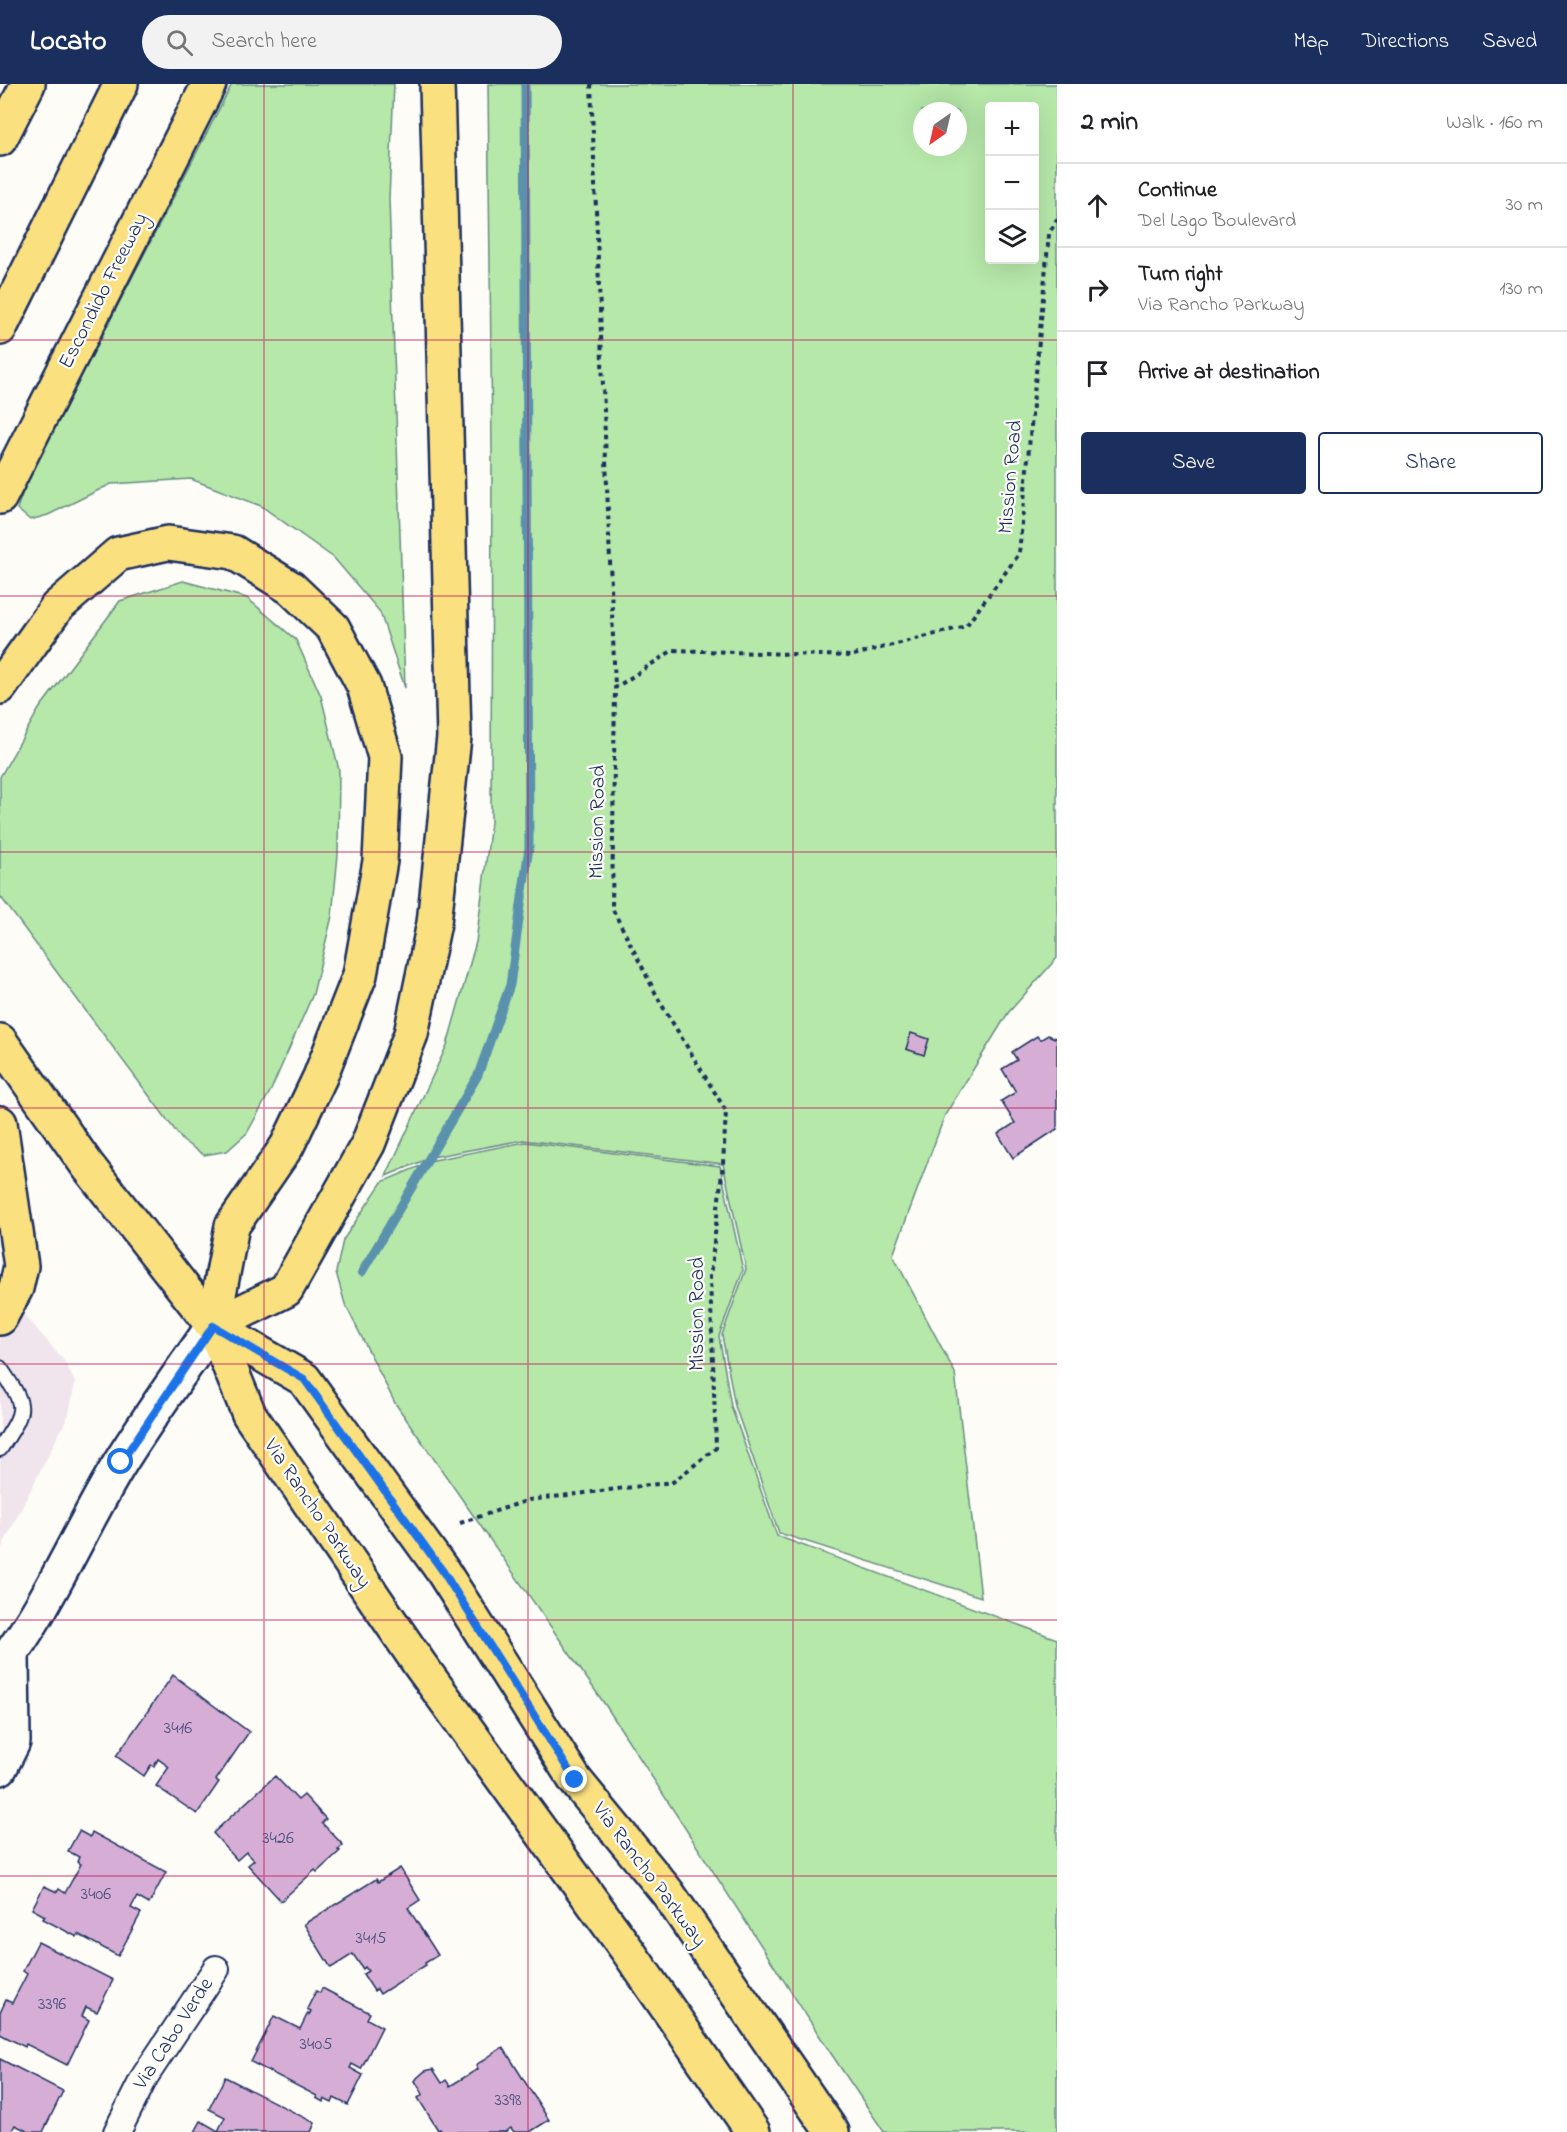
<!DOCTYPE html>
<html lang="en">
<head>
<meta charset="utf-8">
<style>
  :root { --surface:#fff; --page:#f2f2f2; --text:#202124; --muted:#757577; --line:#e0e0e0; --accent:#1b2f5e }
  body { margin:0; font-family:"Indie Flower",sans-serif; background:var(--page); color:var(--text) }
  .controls { position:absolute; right:18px; top:18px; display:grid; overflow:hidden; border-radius:6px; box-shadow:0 6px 24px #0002 }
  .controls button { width:54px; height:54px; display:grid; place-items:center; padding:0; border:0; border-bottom:2px solid var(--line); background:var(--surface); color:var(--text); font:30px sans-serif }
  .compass { position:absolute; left:913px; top:18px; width:54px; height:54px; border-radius:50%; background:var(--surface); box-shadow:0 6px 24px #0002; rotate:214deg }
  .stop { position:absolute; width:18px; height:18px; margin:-14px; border:4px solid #1a73e8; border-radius:50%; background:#fff }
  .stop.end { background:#1a73e8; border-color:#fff; box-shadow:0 2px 6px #0008 }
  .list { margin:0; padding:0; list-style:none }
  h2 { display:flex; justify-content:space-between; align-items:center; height:78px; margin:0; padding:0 24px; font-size:26px }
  h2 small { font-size:20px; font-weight:400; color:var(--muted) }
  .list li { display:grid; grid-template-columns:39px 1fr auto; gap:18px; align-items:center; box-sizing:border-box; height:84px; padding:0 24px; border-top:2px solid var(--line) }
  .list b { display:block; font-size:22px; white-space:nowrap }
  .list p { margin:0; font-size:20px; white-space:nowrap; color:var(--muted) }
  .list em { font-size:20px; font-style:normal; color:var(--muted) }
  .actions { display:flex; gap:12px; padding:18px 24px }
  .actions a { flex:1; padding:14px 0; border:2px solid var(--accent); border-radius:6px; text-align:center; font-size:21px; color:var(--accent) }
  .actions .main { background:var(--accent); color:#fff }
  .icon { flex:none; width:33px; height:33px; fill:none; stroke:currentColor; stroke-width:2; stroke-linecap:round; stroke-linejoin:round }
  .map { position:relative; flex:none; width:1057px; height:2048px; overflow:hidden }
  header { display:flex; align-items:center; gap:36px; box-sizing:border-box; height:84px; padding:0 30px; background:var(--accent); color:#fff }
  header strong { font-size:28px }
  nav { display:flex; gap:33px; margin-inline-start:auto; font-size:21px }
  .search { width:420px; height:54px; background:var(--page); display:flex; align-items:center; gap:15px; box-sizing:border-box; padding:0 21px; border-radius:33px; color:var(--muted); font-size:22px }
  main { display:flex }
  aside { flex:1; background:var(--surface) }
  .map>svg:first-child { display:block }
</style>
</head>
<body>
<header>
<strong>Locato</strong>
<div class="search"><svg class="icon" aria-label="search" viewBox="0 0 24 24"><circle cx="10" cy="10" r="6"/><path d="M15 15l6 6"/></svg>Search here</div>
<nav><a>Map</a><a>Directions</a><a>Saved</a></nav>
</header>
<main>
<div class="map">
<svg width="1057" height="2048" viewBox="0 0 1057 2048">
  <rect width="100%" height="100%" fill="#fdfcf7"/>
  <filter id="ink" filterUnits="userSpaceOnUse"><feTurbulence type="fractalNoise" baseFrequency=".0167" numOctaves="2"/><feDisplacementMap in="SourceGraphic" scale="12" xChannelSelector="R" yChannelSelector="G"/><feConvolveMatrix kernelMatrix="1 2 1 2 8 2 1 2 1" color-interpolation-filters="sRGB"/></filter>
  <g filter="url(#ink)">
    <polygon fill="#f1e5ed" points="0,1202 65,1278 75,1299 69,1330 0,1467"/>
    <g fill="#b6e8a9" stroke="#688c84" stroke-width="1.5" fill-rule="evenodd">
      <polygon points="232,0 394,0 389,115 405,604 380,528 334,474 261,422 191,395 111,400 48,431 30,436 17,425 26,399"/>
      <path d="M 488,0 L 1057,0 L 1057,874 L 1008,929 L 945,1031 L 893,1171 L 955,1289 L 981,1513 L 779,1449 L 735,1322 L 722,1251 L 746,1185 L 723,1080 L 523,1056 L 432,1073 L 386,1092 L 447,961 L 476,858 L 491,738 L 492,366 ZM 990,22 L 1034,22 L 1034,176 L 990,176 ZM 922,27 L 958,27 L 958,63 L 922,63 Z"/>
      <polygon points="183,497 247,514 296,556 321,612 339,686 338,771 332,832 313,910 271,1006 247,1049 227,1067 204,1071 183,1057 0,812 0,693 39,625 120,517"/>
      <polygon points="525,1058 720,1082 743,1186 719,1252 731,1322 777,1452 1057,1555 1057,2048 884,2048 830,1968 606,1622 395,1319 345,1220 336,1188 343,1156 382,1098 434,1076"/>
    </g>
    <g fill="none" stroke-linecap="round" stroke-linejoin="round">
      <polyline stroke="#5a91ad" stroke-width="9" points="362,1188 478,991 510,901 529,763 525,0"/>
    </g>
    <g fill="#d6aed5" stroke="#1b2f5e" stroke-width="1.5">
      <polygon points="911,949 929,955 924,971 906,965"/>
      <polygon points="1048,951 1055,954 1057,952 1057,1045 1013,1074 998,1050 1015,1039 1001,1017 1016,1008 1002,985 1017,976 1012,968 1037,952 1040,956"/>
      <polygon points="173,1591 249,1648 216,1696 219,1698 197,1730 156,1702 169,1683 158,1675 154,1683 151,1681 144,1692 116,1672"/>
      <polygon points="275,1692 298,1716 304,1711 326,1735 322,1739 343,1761 338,1766 340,1767 317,1788 315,1786 281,1817 248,1781 254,1776 246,1768 237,1776 213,1749"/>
      <polygon points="79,1747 90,1753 92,1748 166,1788 149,1820 137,1813 131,1824 141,1829 118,1872 78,1850 77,1853 43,1835 45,1832 32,1825 44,1802 57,1808 59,1805 65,1809 81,1780 77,1778 79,1773 68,1767"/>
      <polygon points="400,1784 420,1816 408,1824 438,1871 425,1879 426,1881 380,1910 377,1905 374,1907 363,1890 368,1887 365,1883 363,1885 353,1870 331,1884 304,1840 376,1795 378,1798"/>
      <polygon points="38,1858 113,1896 97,1928 86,1923 82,1932 89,1936 67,1981 26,1960 25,1963 0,1950 0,1929 6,1916 12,1919 27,1890 23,1887"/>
      <polygon points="322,1904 370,1929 367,1935 382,1943 361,1985 352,1980 350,1984 363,1991 348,2021 334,2014 332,2019 324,2015 323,2018 316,2014 317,2012 251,1978 274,1932 300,1945 308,1929 309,1931 311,1927 307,1925 316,1907 320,1909"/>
      <polygon points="503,1963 549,2036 530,2048 514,2048 511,2044 505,2048 442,2048 440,2045 438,2046 418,2014 423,2010 415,1997 417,1994 425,1987 433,1985 442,1999 446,1996 450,2002 478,1985 476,1981"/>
      <polygon points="0,1975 63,2007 43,2048 29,2048 15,2041 11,2048 0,2048"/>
      <polygon points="225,1993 315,2039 311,2048 195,2048 201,2037 218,2047 225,2033 209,2025"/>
    </g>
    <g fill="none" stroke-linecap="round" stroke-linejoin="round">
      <g stroke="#1b2f5e" stroke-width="18">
        <path id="lane" d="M 0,1284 C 28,1325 26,1324 0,1365"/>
      </g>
      <g stroke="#1b2f5e" stroke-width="30">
        <polyline id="street" points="117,2048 145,1992 216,1885"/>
      </g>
      <g stroke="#1b2f5e" stroke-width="38">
        <g id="secondary">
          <path d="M 0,1584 C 49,1522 79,1446 120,1379 C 149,1332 182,1287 213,1242"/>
          <polyline points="0,1684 13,1658 12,1569"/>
        </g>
      </g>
      <g stroke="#1b2f5e" stroke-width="38">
        <g id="primary">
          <polyline points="0,957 87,1081 213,1242 249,1330 420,1581 628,1867 753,2048"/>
          <polyline points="0,1039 21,1182 16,1204 0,1234"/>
          <polyline points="213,1242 304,1295 442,1486 575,1696 667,1808 832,2048"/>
        </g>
      </g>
      <g stroke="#1b2f5e" stroke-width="38">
        <g id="highway">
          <polyline points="0,55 28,0"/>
          <polyline points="0,244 121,0"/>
          <polyline points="0,413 209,0"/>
          <polyline points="0,603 57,523 118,470 168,459 233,468 291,504 333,544 364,602 385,673 380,777 360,891 320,993 287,1062 232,1142 213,1242"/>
          <polyline points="213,1242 286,1206 368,1060 411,950 434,839 454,653 437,0"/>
        </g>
      </g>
      <g stroke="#1b2f5e" stroke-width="4" stroke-dasharray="4.5 4.5" stroke-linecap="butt">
        <polyline points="591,0 615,603"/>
        <polyline points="460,1439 529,1416 673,1398 716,1364 710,1193 723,1080 726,1027 660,918 612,824 615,604 673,566 850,572 966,542 1019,470 1049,150 1057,135"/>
      </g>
      <use href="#lane" stroke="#fdfcf7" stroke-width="14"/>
      <use href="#street" stroke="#fdfcf7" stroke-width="26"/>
      <use href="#secondary" stroke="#fdfcf7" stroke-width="33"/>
      <use href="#primary" stroke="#fbe080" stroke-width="33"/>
      <use href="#highway" stroke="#fbe080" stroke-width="33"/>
    </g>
  </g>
  <g fill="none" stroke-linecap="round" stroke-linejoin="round" filter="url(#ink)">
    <polyline stroke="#1a73e8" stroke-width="8" points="121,1378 213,1242 304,1295 442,1486 575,1696"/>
  </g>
  <path fill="none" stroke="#c2185b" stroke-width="1.5" stroke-opacity="0.55" d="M 264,0 L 264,2048M 528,0 L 528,2048M 793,0 L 793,2048M 0,256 L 1057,256M 0,512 L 1057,512M 0,768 L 1057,768M 0,1024 L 1057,1024M 0,1280 L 1057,1280M 0,1536 L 1057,1536M 0,1792 L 1057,1792"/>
  <g text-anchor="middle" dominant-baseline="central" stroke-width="4.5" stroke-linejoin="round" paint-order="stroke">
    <g font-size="18" fill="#4a4f7c">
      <text x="178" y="1645">3416</text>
      <text x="278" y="1755">3426</text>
      <text x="96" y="1811">3406</text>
      <text x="371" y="1855">3415</text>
      <text x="52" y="1921">3396</text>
      <text x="316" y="1961">3405</text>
      <text x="508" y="2017">3398</text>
    </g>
    <g font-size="21" fill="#1b2f5e" stroke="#fdfcf7">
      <text transform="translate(104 207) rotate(-63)">Escondido Freeway</text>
      <text transform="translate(1011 393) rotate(-85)">Mission Road</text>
      <text transform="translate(598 738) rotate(-89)">Mission Road</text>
      <text transform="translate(698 1230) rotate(-90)">Mission Road</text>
      <text transform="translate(317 1430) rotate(56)">Via Rancho Parkway</text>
      <text transform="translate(649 1791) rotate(53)">Via Rancho Parkway</text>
      <text transform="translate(174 1950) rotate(-57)">Via Cabo Verde</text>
    </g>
  </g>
</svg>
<div class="controls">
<button>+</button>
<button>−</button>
<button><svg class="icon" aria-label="layers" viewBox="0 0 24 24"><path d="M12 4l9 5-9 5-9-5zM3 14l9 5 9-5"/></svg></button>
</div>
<svg class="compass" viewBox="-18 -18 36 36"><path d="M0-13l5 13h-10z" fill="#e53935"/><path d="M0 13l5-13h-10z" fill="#757577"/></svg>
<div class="stop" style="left:121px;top:1378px"></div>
<div class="stop end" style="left:575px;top:1696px"></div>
</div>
<aside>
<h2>2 min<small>Walk · 160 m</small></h2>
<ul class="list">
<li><svg class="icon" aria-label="ahead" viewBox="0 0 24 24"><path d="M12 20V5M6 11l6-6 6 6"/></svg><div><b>Continue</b><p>Del Lago Boulevard</p></div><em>30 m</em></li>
<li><svg class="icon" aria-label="right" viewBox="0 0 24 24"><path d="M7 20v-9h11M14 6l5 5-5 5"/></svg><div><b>Turn right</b><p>Via Rancho Parkway</p></div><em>130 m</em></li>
<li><svg class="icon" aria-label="arrive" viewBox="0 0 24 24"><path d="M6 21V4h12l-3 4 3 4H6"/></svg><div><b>Arrive at destination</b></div></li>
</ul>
<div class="actions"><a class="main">Save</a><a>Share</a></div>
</aside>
</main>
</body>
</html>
